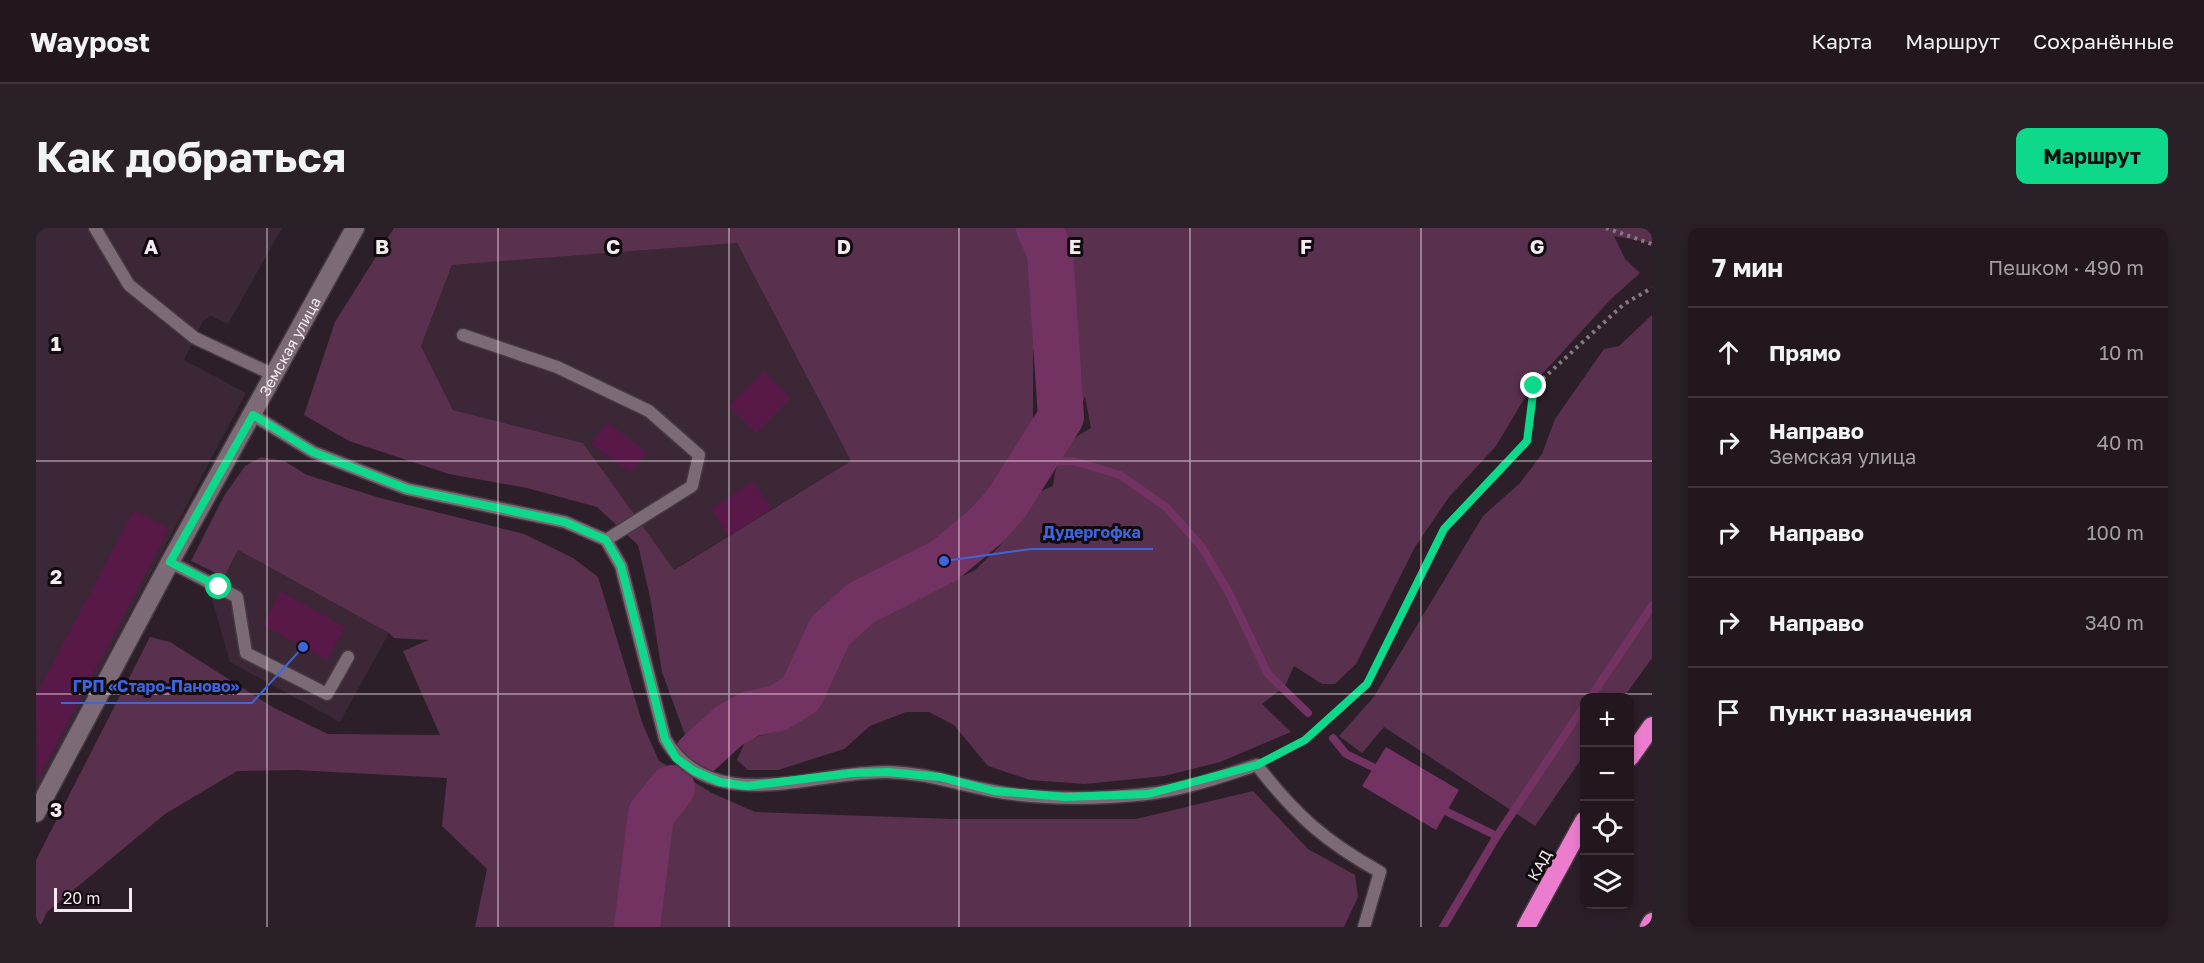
<!DOCTYPE html>
<html lang="ru">
<head>
<meta charset="utf-8">
<style>
  :root { --surface:#22171f; --page:#2a2028; --text:#f1f3f6; --muted:#a29fa4; --line:#3f363d; --accent:#0ed98a }
  body { margin:0; font-family:"Golos Text",sans-serif; background:var(--page); color:var(--text) }
  .controls { position:absolute; right:18px; bottom:18px; display:grid; overflow:hidden; border-radius:12px; box-shadow:0 3px 9px #0003 }
  .controls button { width:54px; height:54px; display:grid; place-items:center; padding:0; border:0; border-bottom:2px solid var(--line); background:var(--surface); color:var(--text); font:30px sans-serif }
  .scale { position:absolute; left:18px; bottom:15px; width:78px; box-sizing:border-box; padding-left:6px; border:3px solid #f4eaf0; border-top:0; font-size:16px; line-height:21px; white-space:nowrap; color:#f4eaf0; -webkit-text-stroke:4px #110b0f; paint-order:stroke }
  .stop { position:absolute; width:18px; height:18px; margin:-14px; border:4px solid #0ed98a; border-radius:50%; background:#fff }
  .stop.end { background:#0ed98a; border-color:#fff; box-shadow:0 2px 6px #0008 }
  .list { margin:0; padding:0; list-style:none }
  h2 { display:flex; justify-content:space-between; align-items:center; height:78px; margin:0; padding:0 24px; font-size:26px }
  h2 small { font-size:20px; font-weight:400; color:var(--muted) }
  .list li { display:grid; grid-template-columns:39px 1fr auto; gap:18px; align-items:center; box-sizing:border-box; height:90px; padding:0 24px; border-top:2px solid var(--line) }
  .list b { display:block; font-size:22px; white-space:nowrap }
  .list p { margin:0; font-size:20px; white-space:nowrap; color:var(--muted) }
  .list em { font-size:20px; font-style:normal; color:var(--muted) }
  .icon { flex:none; width:33px; height:33px; fill:none; stroke:currentColor; stroke-width:2; stroke-linecap:round; stroke-linejoin:round }
  .map { position:relative; flex:none; width:1616px; height:699px; overflow:hidden; border-radius:12px }
  header { display:flex; align-items:center; gap:36px; box-sizing:border-box; height:84px; padding:0 30px; background:var(--surface); border-bottom:2px solid var(--line) }
  header strong { font-size:28px }
  nav { display:flex; gap:33px; margin-inline-start:auto; font-size:21px }
  .intro { display:flex; align-items:center; justify-content:space-between; box-sizing:border-box; height:144px; padding:0 36px }
  h1 { margin:0; font-size:42px }
  .button { padding:15px 27px; border-radius:12px; background:var(--accent); color:#111; font-size:21px; font-weight:700 }
  main { display:flex; gap:36px; padding:0 36px }
  aside { flex:1; background:var(--surface); border-radius:12px; box-shadow:0 3px 9px #0003 }
  .map>svg:first-child { display:block }
</style>
</head>
<body>
<header>
<strong>Waypost</strong>
<nav><a>Карта</a><a>Маршрут</a><a>Сохранённые</a></nav>
</header>
<div class="intro"><h1>Как добраться</h1><a class="button">Маршрут</a></div>
<main>
<div class="map">
<svg width="1616" height="699" viewBox="0 0 1616 699">
  <rect width="100%" height="100%" fill="#2d1f29"/>
  <g fill="#3b2735">
    <polygon points="0,0 246,0 192,96 175,88 167,93 148,132 210,165 0,563"/>
    <polygon points="701,15 815,233 637,342 547,215 417,182 385,118 416,37"/>
    <polygon points="202,322 353,405 304,494 194,434 176,371"/>
  </g>
  <g fill="#59314e" fill-rule="evenodd">
    <path d="M 358,0 L 1616,0 L 1616,15 L 1578,8 L 1589,31 L 1604,45 L 1575,71 L 1497,156 L 1460,218 L 1413,269 L 1379,319 L 1320,436 L 1299,456 L 1286,456 L 1258,438 L 1249,458 L 1226,476 L 1255,504 L 1184,534 L 1128,548 L 1049,556 L 994,552 L 952,538 L 918,497 L 893,484 L 870,484 L 834,498 L 808,521 L 742,542 L 712,542 L 701,532 L 710,512 L 738,504 L 785,467 L 810,418 L 831,396 L 856,379 L 938,343 L 963,319 L 999,266 L 1017,258 C 1021,229 1028,214 1055,200 L 1049,168 L 1037,203 L 1020,223 L 1005,211 L 1014,142 L 1004,110 L 997,123 L 997,207 L 954,272 L 905,315 L 823,362 L 774,401 L 751,463 L 690,487 L 653,518 L 626,444 L 614,369 L 602,317 L 561,279 L 491,260 L 413,246 L 313,213 L 268,187 L 299,94 ZM 701,15 L 815,233 L 638,342 L 547,215 L 417,182 L 385,118 L 416,37 Z"/>
    <polygon points="1616,87 1616,430 1588,469 1548,470 1548,527 1499,598 1348,499 1326,525 1303,508 1337,470 1447,288 1484,255 1506,226 1519,191 1568,121 1583,118"/>
    <polygon points="225,229 248,233 271,247 344,270 488,306 537,330 562,349 607,497 623,533 676,565 719,584 916,591 1100,591 1217,563 1272,621 1319,647 1322,669 1308,699 439,699 451,641 406,598 411,550 259,542 201,543 129,586 11,684 4,699 0,699 0,632 114,409 134,414 238,480 292,506 404,507 367,423 393,412 358,410 353,405 202,322 188,349 155,333 188,268 209,238"/>
  </g>
  <polygon fill="#733362" points="1350,519 1423,562 1400,602 1326,558"/>
  <g fill="none" stroke-linecap="round" stroke-linejoin="round">
    <g stroke="#733362" stroke-width="8">
      <polyline points="998,234 1038,233 1084,247 1130,279 1165,318 1192,363 1232,446 1272,485"/>
      <polyline points="1554,470 1616,378"/>
      <polyline points="1297,510 1310,526 1345,543"/>
      <polyline points="1403,580 1461,608"/>
      <polyline points="1407,699 1461,608 1548,478"/>
    </g>
    <g stroke="#733362" stroke-width="46">
      <polyline points="661,527 693,498 714,486 742,480 765,466 794,403 825,375 908,333 949,299 970,276 1025,189 1014,24 1003,0"/>
      <polyline points="601,699 615,586 636,560"/>
    </g>
  </g>
  <g fill="#581949">
    <polygon points="728,143 755,170 720,205 693,178"/>
    <polygon points="571,194 611,224 595,245 555,216"/>
    <polygon points="717,253 736,280 693,309 675,281"/>
    <polygon points="98,282 133,301 2,551 0,467"/>
    <polygon points="245,363 309,399 291,432 227,397"/>
  </g>
  <g fill="none" stroke-linecap="round" stroke-linejoin="round">
    <g stroke="#463a42" stroke-width="15">
      <g id="lane">
        <polyline points="59,0 93,57 159,110 238,147"/>
        <polyline points="427,107 521,139 613,183 663,227 656,258 570,312"/>
        <path d="M 217,187 L 277,224 L 371,261 L 529,294 L 570,312 L 585,338 L 629,511 C 675,590 777,543 851,544 C 891,545 920,556 957,563 C 1006,572 1063,571 1111,566 C 1148,562 1186,548 1221,537 C 1259,587 1290,614 1344,644 L 1328,699"/>
        <polyline points="134,334 201,369 210,425 291,466 312,429"/>
      </g>
    </g>
    <g stroke="#463a42" stroke-width="21">
      <g id="street">
        <path id="s1" d="M 0,585 L 134,334 L 319,0"/>
      </g>
    </g>
    <g stroke="#463a42" stroke-width="21">
      <g id="highway">
        <polyline points="1594,529 1616,498"/>
        <polyline points="1490,699 1548,593"/>
        <polyline points="1613,699 1616,694"/>
      </g>
    </g>
    <g stroke="#867a82" stroke-width="4" stroke-dasharray="3 4.5" stroke-linecap="butt">
      <polyline points="1570,0 1616,16"/>
      <polyline points="1237,529 1269,512 1331,456 1408,301 1491,213 1499,158 1588,76 1616,60"/>
    </g>
    <use href="#lane" stroke="#7c6b76" stroke-width="12"/>
    <use href="#street" stroke="#7c6b76" stroke-width="18"/>
    <use href="#highway" stroke="#ec7dce" stroke-width="18"/>
  </g>
  <g fill="none" stroke-linecap="round" stroke-linejoin="round">
    <polyline stroke="#0ed98a" stroke-width="8" points="183,359 134,334 217,187 277,224 371,261 529,294 570,312 585,338 629,511 640,530 658,543 684,554 711,558 816,545 852,544 904,549 958,563 1029,569 1112,566 1221,537 1269,512 1331,456 1408,301 1491,213 1498,158"/>
  </g>
  <path fill="none" stroke="#f4eaf0" stroke-width="1.5" stroke-opacity="0.55" d="M 231,0 L 231,699M 462,0 L 462,699M 693,0 L 693,699M 923,0 L 923,699M 1154,0 L 1154,699M 1385,0 L 1385,699M 0,233 L 1616,233M 0,466 L 1616,466"/>
  <g text-anchor="middle" dominant-baseline="central" stroke-width="6" stroke-linejoin="round" paint-order="stroke">
    <g font-size="15" fill="#f4eaf0" stroke="#110b0f">
      <text stroke="none"><textPath href="#s1" startOffset="531">Земская улица</textPath></text>
      <text transform="translate(1503 637) rotate(-61)">КАД</text>
    </g>
  </g>
  <g font-size="20" text-anchor="middle" font-weight="bold" fill="#f4eaf0" stroke="#110b0f" stroke-width="6" stroke-linejoin="round" paint-order="stroke">
    <text x="115" y="26">A</text>
    <text x="346" y="26">B</text>
    <text x="577" y="26">C</text>
    <text x="808" y="26">D</text>
    <text x="1039" y="26">E</text>
    <text x="1270" y="26">F</text>
    <text x="1501" y="26">G</text>
    <text x="20" y="123">1</text>
    <text x="20" y="356">2</text>
    <text x="20" y="589">3</text>
  </g>
  <path fill="none" stroke="#3d65dc" stroke-width="2" d="M908 333L995 321H1117M267 419L216 475H25"/>
  <g fill="#3d65dc" stroke="#110b0f" stroke-width="2">
    <circle cx="908" cy="333" r="6"/>
    <circle cx="267" cy="419" r="6"/>
  </g>
  <g font-size="16" text-anchor="middle" font-weight="bold" fill="#3d65dc" stroke="#110b0f" stroke-width="6" stroke-linejoin="round" paint-order="stroke">
    <text x="1056" y="310">Дудергофка</text>
    <text x="120" y="464">ГРП «Старо-Паново»</text>
  </g>
</svg>
<div class="controls">
<button>+</button>
<button>−</button>
<button><svg class="icon" aria-label="locate" viewBox="0 0 24 24"><circle cx="12" cy="12" r="6"/><path d="M12 2v4M12 18v4M2 12h4M18 12h4"/></svg></button>
<button><svg class="icon" aria-label="layers" viewBox="0 0 24 24"><path d="M12 4l9 5-9 5-9-5zM3 14l9 5 9-5"/></svg></button>
</div>
<div class="scale">20 m</div>
<div class="stop" style="left:183px;top:359px"></div>
<div class="stop end" style="left:1498px;top:158px"></div>
</div>
<aside>
<h2>7 мин<small>Пешком · 490 m</small></h2>
<ul class="list">
<li><svg class="icon" aria-label="ahead" viewBox="0 0 24 24"><path d="M12 20V5M6 11l6-6 6 6"/></svg><div><b>Прямо</b></div><em>10 m</em></li>
<li><svg class="icon" aria-label="right" viewBox="0 0 24 24"><path d="M7 20v-9h11M14 6l5 5-5 5"/></svg><div><b>Направо</b><p>Земская улица</p></div><em>40 m</em></li>
<li><svg class="icon" aria-label="right" viewBox="0 0 24 24"><path d="M7 20v-9h11M14 6l5 5-5 5"/></svg><div><b>Направо</b></div><em>100 m</em></li>
<li><svg class="icon" aria-label="right" viewBox="0 0 24 24"><path d="M7 20v-9h11M14 6l5 5-5 5"/></svg><div><b>Направо</b></div><em>340 m</em></li>
<li><svg class="icon" aria-label="arrive" viewBox="0 0 24 24"><path d="M6 21V4h12l-3 4 3 4H6"/></svg><div><b>Пункт назначения</b></div></li>
</ul>
</aside>
</main>
</body>
</html>
